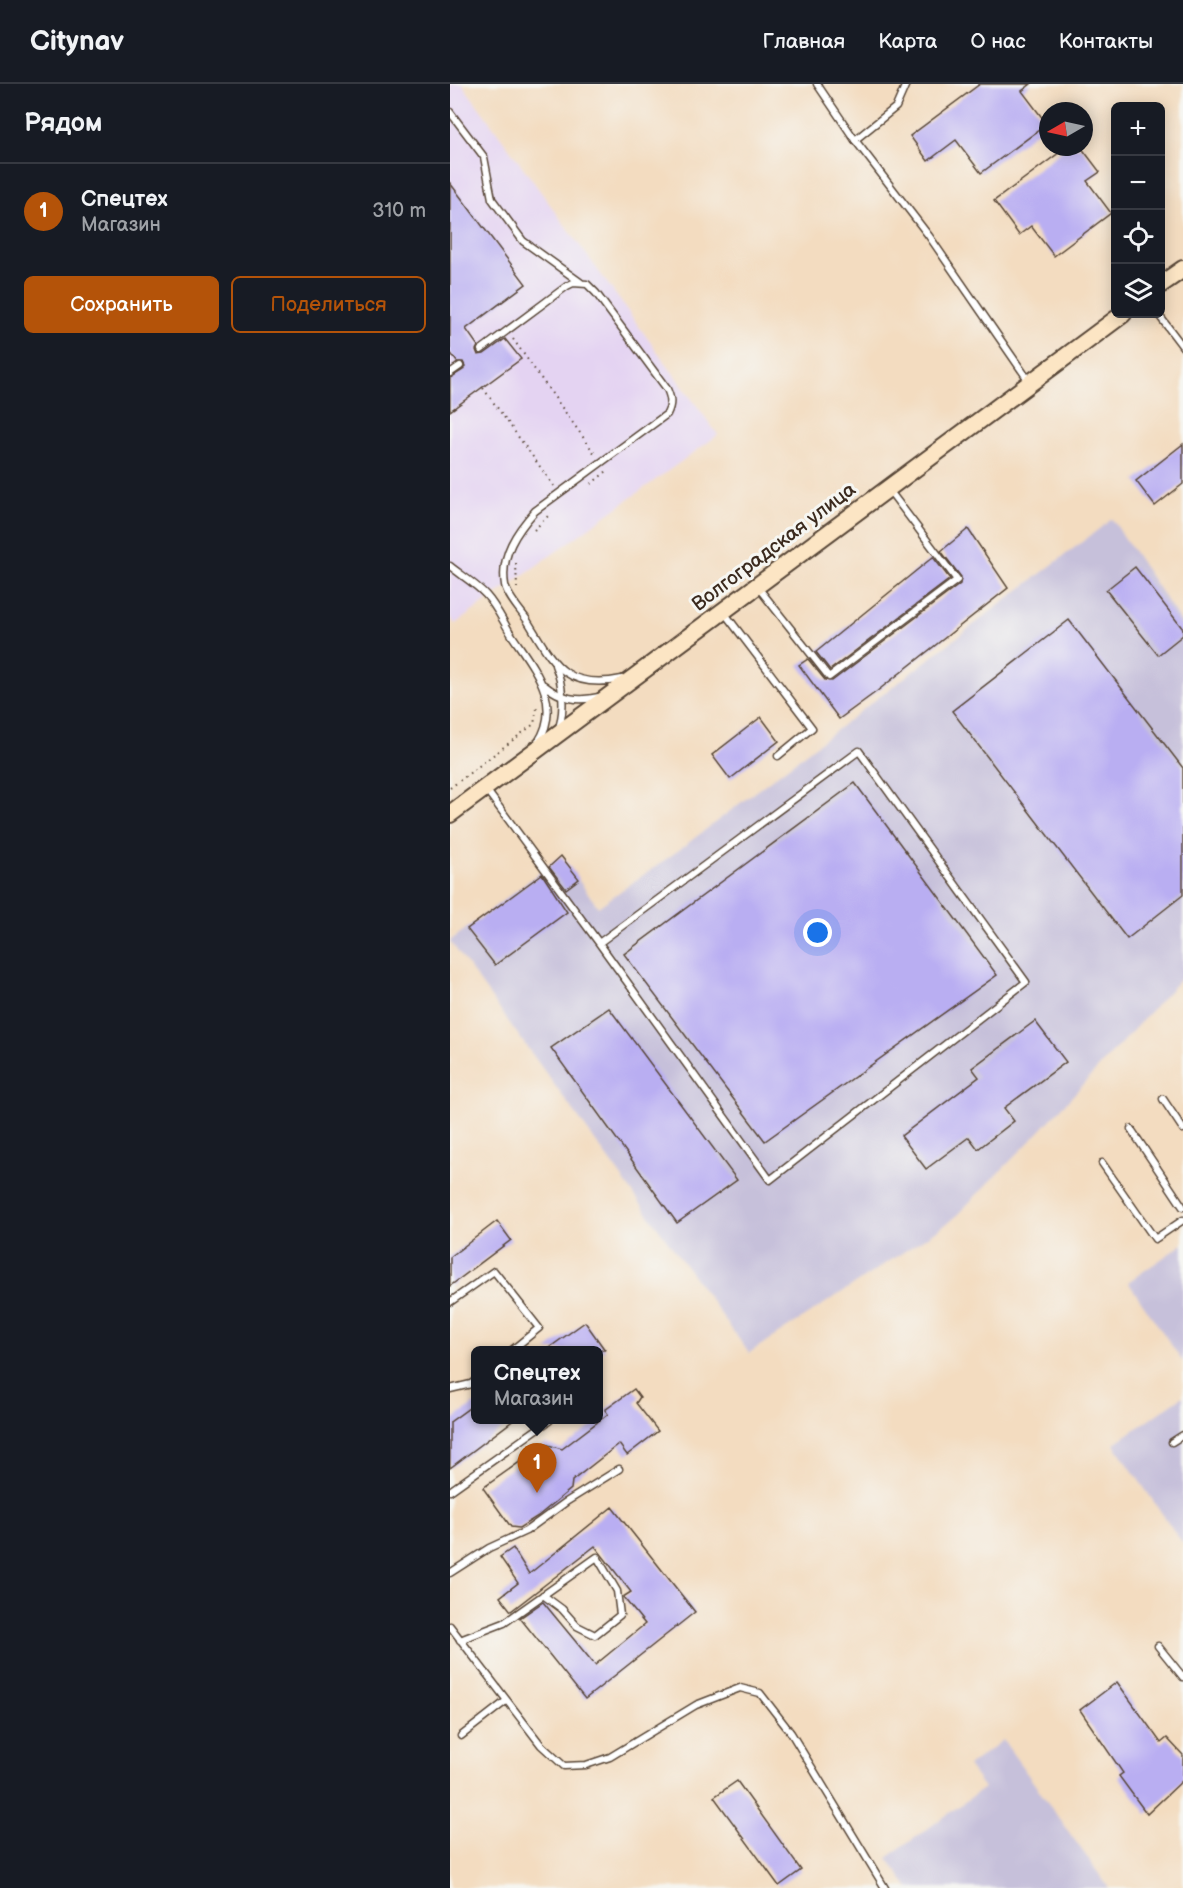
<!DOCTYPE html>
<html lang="ru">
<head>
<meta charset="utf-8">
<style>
  :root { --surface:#171b24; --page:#242831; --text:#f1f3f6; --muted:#9ea1a6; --line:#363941; --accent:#b45309 }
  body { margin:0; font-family:"Balsamiq Sans",sans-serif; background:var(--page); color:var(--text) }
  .controls { position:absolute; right:18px; top:18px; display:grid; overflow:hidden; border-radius:9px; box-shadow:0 3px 15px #0003 }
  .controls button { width:54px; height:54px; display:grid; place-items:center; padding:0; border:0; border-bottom:2px solid var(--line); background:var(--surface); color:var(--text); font:30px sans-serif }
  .compass { position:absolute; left:589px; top:18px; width:54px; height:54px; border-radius:50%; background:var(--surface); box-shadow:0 3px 15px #0003; rotate:261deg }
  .you { position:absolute; left:368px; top:849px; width:21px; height:21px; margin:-15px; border:4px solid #fff; border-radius:50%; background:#1a73e8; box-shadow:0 0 0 9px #1a73e833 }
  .badge { display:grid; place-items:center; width:39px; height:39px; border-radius:50%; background:var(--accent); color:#fff; font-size:20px; font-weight:700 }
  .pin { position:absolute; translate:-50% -50px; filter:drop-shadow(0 2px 3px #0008) }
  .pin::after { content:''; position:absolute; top:32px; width:21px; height:18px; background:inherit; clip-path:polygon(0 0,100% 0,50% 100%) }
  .popup { position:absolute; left:21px; top:1262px; width:132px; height:78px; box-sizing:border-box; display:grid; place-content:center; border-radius:9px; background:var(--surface); filter:drop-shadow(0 2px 4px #0005); font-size:20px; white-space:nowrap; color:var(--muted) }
  .popup b { font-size:22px; color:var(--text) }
  .popup::after { content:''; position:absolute; left:50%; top:100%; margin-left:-12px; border:12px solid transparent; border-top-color:var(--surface) }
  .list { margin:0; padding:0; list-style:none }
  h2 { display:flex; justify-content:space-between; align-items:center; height:78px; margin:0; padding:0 24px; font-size:26px }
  h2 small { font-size:20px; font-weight:400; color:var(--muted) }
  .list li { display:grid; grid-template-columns:39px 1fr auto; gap:18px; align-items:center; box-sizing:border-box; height:96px; padding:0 24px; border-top:2px solid var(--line) }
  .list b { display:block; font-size:22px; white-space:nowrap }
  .list p { margin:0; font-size:20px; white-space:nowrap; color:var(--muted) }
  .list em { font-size:20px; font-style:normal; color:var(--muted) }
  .actions { display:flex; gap:12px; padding:18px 24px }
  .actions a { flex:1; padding:14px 0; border:2px solid var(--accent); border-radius:9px; text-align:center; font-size:21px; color:var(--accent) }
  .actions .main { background:var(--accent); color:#fff }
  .icon { flex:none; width:33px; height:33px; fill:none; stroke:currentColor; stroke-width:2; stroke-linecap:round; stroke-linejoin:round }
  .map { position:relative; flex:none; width:733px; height:1804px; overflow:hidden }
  header { display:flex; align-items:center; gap:36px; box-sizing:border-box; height:84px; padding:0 30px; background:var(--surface); border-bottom:2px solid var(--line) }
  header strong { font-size:28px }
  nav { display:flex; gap:33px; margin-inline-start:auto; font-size:21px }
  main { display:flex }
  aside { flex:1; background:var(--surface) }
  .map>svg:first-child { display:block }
</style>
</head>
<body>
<header>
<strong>Citynav</strong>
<nav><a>Главная</a><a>Карта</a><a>О нас</a><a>Контакты</a></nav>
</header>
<main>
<aside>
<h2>Рядом<small></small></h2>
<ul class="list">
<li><span class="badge">1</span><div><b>Спецтех</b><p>Магазин</p></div><em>310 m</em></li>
</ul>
<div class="actions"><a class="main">Сохранить</a><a>Поделиться</a></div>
</aside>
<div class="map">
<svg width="733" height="1804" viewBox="0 0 733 1804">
  <rect width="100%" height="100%" fill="#f6f6f2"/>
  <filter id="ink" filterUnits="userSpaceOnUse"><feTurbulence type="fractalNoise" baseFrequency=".0167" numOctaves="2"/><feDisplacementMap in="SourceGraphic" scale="12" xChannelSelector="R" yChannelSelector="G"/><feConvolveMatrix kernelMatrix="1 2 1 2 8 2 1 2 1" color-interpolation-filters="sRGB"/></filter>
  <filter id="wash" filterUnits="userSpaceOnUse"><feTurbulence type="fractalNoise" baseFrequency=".008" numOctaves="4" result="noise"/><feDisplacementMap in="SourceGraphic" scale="24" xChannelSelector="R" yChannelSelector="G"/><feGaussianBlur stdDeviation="1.35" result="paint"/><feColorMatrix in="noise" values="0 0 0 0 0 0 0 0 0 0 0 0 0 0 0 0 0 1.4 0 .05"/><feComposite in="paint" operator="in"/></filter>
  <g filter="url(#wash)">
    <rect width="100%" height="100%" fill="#f3dcc0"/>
    <polygon fill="#e4d3f2" points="0,0 12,0 268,351 5,540 0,533"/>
    <g fill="#c6c0da">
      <polygon points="662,435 733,541 733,892 590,1047 501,1137 299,1269 0,857 111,772 148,823 229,766"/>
      <polygon points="733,1160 733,1278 678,1198"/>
      <polygon points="733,1312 733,1460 664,1360"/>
      <polygon points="553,1656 659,1804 459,1804 437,1774 534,1704 518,1682"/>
    </g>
    <g id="blocks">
      <g fill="#b9aef2">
        <polygon points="530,0 581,0 572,7 597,40 531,89 506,56 478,77 460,52"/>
        <polygon points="617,63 631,63 650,88 637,97 661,129 604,172 581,142 569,151 544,117"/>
        <polygon points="0,99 76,200 16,245 28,262 26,266 28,271 34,270 55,255 71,275 0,327 0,294 13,286 15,282 13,278 7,278 0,268"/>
        <polygon points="733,360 733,400 705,422 686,397"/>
        <polygon points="518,445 558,504 426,608 389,635 349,581 358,575 375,596 382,597 510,500 511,493 491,467"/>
        <polygon points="483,473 500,495 380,586 366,568"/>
        <polygon points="685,483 733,545 733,551 708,571 656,506"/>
        <polygon points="619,536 733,684 733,811 677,855 502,627"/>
        <polygon points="311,633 329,657 280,695 262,671"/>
        <polygon points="405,699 547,891 315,1057 174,870"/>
        <polygon points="111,772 129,795 116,805 99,783"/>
        <polygon points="92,790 117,828 45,881 17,845"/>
        <polygon points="159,924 287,1096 227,1139 101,964"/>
        <polygon points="585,937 616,978 554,1024 564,1037 528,1065 519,1053 476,1085 451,1052 529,993 522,984"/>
        <polygon points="47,1137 61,1156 0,1202 0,1173"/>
        <polygon points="135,1238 155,1266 96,1266"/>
        <polygon points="184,1305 190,1313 186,1319 208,1347 177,1371 169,1360 122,1397 121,1405 88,1432 69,1444 61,1443 33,1404 95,1360 112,1365 158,1330 155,1326"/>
        <polygon points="26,1319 26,1335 65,1335 0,1384 0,1338"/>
        <polygon points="162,1423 245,1528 135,1615 70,1534 93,1518 145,1581 195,1540 173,1513 181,1508 145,1462 61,1527 50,1513 68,1499 50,1473 63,1464 79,1490"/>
        <polygon points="667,1598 711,1659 717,1654 733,1671 733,1696 697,1730 669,1692 673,1689 630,1626"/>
        <polygon points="287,1697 351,1786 329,1802 264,1713"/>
      </g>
    </g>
  </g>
  <g filter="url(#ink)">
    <use href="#blocks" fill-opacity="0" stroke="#574536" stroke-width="1.5"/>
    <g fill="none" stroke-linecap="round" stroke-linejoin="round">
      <g stroke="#574536" stroke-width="9">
        <g id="lane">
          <polyline points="367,0 405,56 479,152 579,297"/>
          <polyline points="0,28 34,73 42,115 73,157 130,198"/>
          <polyline points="405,56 446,23 456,0"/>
          <polyline points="708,230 733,263"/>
          <path d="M 31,266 L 117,202 L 123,199 L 137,200 L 146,209 L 217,305 C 221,314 222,320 217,330 L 85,427 C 67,447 50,471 55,501 C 57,512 70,526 77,536 C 103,578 114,607 172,595"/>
          <polyline points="0,289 10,282"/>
          <path d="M 0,482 C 11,491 26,500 36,511 C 46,522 53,537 61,550 C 82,582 114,618 88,658"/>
          <polyline points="307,502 379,593 507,496 439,406"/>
          <polyline points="273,527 362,644 328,672"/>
          <path d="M 105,581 C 113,600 115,624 109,644"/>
          <path d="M 94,601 C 111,615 128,618 149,613"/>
          <polyline points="35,704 149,859 409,667 576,898 320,1096 149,859"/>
          <polyline points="713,1015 733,1045"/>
          <polyline points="681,1045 733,1123"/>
          <polyline points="652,1079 705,1155 733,1136"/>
          <polyline points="0,1218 44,1187 89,1244 62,1266"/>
          <polyline points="0,1305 21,1300 26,1296"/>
          <polyline points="722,1358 733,1351"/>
          <polyline points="0,1407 100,1336"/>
          <polyline points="0,1489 39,1464 76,1447 116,1418 169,1385"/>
          <polyline points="0,1542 91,1661 114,1682 136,1681 160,1673 246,1621 290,1604 310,1609 341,1649 435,1804"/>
          <polyline points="10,1556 54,1539 147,1473 167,1507 170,1531 145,1551 127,1542 112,1525 93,1511"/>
          <polyline points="708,1562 733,1593"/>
          <polyline points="11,1652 56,1617"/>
        </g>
      </g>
      <g stroke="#574536" stroke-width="20">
        <g id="secondary">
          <polyline points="710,201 733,185"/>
          <polyline points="0,730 673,230"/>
        </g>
      </g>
      <g stroke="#574536" stroke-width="2" stroke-dasharray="1.5 4.5" stroke-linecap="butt">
        <polyline points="63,255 145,370"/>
        <polyline points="33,304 104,402"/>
        <polyline points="141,400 157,387"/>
        <polyline points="84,446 101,429"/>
        <polyline points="66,479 67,504"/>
        <polyline points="0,704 84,640 87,624"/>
      </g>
      <use href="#lane" stroke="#fff" stroke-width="6"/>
      <use href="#secondary" stroke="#fce5c4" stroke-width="16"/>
    </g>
  </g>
  <g text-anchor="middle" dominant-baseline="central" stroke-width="6" stroke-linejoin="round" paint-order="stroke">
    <g font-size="20" fill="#3b2a1e" stroke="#f6f6f2">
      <text transform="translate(324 463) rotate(-37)">Волгоградская улица</text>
    </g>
  </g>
</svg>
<div class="controls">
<button>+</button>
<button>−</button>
<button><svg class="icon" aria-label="locate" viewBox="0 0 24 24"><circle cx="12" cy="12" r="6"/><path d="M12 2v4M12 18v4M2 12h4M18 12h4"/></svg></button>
<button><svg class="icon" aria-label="layers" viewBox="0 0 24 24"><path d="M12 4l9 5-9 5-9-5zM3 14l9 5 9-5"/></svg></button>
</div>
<svg class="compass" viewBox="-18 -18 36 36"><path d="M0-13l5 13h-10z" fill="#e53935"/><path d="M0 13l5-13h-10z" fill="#9ea1a6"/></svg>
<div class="you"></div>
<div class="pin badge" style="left:87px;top:1409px">1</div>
<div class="popup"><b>Спецтех</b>Магазин</div>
</div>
</main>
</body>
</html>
